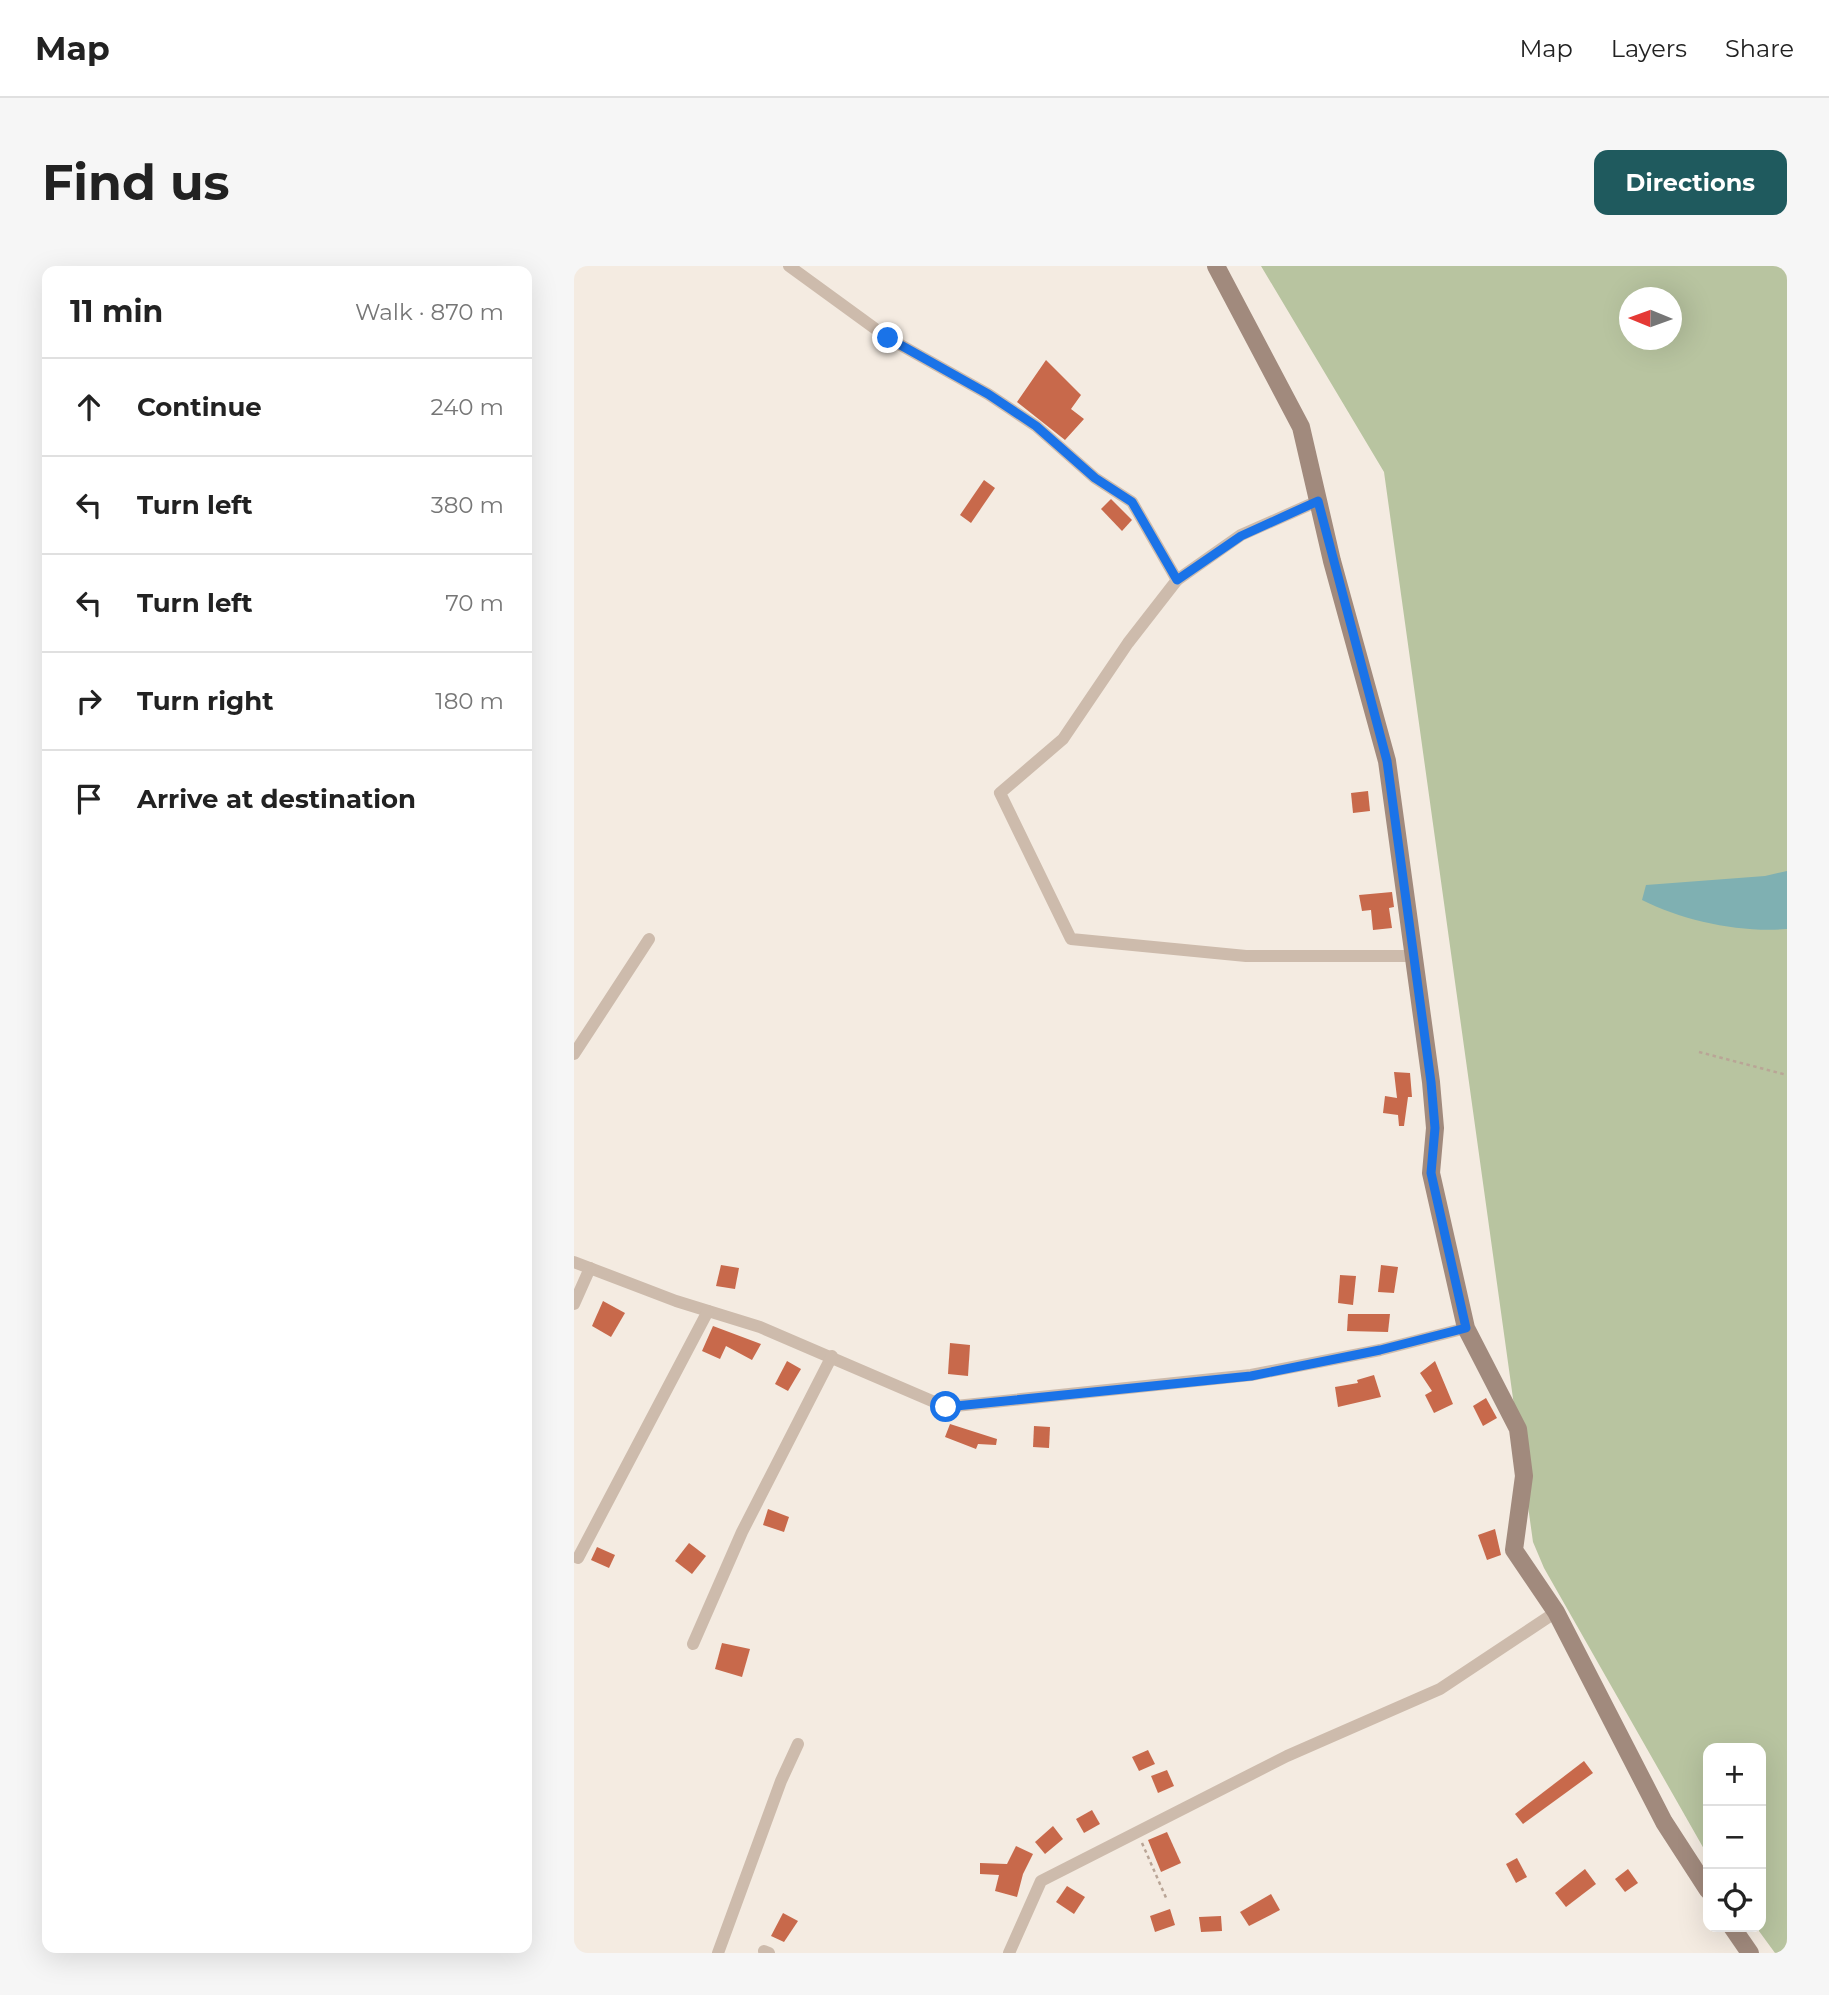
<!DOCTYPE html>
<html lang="en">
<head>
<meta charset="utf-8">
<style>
  :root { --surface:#fff; --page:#f6f6f6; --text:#222; --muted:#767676; --line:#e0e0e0; --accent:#1f5a5e }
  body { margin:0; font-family:Montserrat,sans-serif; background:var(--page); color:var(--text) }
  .controls { position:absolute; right:21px; bottom:21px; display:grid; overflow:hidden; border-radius:14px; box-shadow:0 7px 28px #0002 }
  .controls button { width:63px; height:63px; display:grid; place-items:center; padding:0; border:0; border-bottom:2px solid var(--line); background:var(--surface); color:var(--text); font:35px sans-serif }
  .compass { position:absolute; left:1045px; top:21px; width:63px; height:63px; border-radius:50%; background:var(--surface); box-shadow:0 7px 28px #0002; rotate:271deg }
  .stop { position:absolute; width:21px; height:21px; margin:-16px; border:5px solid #1a73e8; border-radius:50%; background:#fff }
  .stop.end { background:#1a73e8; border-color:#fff; box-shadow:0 2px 7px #0008 }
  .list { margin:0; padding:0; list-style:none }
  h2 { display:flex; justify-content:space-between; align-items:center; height:91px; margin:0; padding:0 28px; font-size:30px }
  h2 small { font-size:23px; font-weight:400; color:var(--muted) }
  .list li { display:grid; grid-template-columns:46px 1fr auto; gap:21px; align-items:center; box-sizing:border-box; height:98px; padding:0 28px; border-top:2px solid var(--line) }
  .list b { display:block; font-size:26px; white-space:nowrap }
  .list em { font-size:23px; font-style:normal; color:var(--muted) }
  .icon { flex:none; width:38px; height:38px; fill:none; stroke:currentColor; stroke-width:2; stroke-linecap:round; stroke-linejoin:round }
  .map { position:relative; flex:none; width:1213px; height:1687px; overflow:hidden; border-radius:14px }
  header { display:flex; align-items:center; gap:42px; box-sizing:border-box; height:98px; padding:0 35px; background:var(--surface); border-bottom:2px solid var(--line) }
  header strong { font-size:33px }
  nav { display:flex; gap:38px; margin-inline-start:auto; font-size:24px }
  .intro { display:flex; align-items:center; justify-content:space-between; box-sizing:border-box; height:168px; padding:0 42px }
  h1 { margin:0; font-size:49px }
  .button { padding:18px 32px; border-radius:14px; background:var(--accent); color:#fff; font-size:24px; font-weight:700 }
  main { display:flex; gap:42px; padding:0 42px }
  aside { flex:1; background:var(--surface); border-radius:14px; box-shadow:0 7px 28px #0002 }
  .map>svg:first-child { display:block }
</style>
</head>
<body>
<header>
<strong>Map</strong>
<nav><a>Map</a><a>Layers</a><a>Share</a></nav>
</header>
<div class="intro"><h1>Find us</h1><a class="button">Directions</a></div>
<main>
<aside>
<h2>11 min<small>Walk · 870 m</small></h2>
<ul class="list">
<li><svg class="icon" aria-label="ahead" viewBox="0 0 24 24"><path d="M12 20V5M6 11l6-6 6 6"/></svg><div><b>Continue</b></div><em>240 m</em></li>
<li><svg class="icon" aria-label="left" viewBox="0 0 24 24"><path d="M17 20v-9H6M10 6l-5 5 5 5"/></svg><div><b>Turn left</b></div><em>380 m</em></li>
<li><svg class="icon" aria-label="left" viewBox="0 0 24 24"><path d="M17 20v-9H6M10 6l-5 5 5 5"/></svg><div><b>Turn left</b></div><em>70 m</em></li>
<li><svg class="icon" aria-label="right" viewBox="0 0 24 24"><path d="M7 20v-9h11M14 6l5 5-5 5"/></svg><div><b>Turn right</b></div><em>180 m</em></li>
<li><svg class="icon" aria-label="arrive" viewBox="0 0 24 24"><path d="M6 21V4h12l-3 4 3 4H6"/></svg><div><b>Arrive at destination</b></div></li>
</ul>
</aside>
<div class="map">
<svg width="1213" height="1687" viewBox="0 0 1213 1687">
  <rect width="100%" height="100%" fill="#f4ebe1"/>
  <path fill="#b8c4a0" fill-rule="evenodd" d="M 687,0 L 1213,0 L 1213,1687 L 1201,1687 L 1182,1661 L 1187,1661 L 1187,1482 L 1134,1482 L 1134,1590 L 970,1302 L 959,1276 L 810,206 ZM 1056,32 L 1098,32 L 1098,74 L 1056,74 Z"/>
  <path fill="#7fb0b2" d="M 1213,605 L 1213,663 C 1167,667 1109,655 1068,634 L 1072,619 L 1191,610 Z"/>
  <g fill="#c8694b">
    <polygon points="472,94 507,129 497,143 510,153 491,174 443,136"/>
    <polygon points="410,214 421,222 397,257 386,249"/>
    <polygon points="537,233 558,254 548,265 527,243"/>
    <polygon points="794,525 796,545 779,547 777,527"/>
    <polygon points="818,626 820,641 815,642 818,662 799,664 797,644 788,645 785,629"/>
    <polygon points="820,806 836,807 838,831 834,831 830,860 825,860 824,849 809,847 811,830 823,832"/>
    <polygon points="147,999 165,1002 161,1023 142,1020"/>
    <polygon points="807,999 824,1001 820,1027 804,1026"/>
    <polygon points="766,1009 782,1010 779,1039 764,1037"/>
    <polygon points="29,1035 51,1047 37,1071 18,1060"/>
    <polygon points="774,1048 816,1048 814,1066 773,1065"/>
    <polygon points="139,1060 187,1078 178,1094 152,1080 146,1093 128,1085"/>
    <polygon points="376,1077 396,1079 394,1110 374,1108"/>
    <polygon points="213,1095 227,1103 214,1125 201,1118"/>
    <polygon points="861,1095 879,1138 860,1147 851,1129 858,1125 846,1107"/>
    <polygon points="800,1109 807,1131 764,1141 761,1121 784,1117 783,1114"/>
    <polygon points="912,1132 923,1152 909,1160 899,1140"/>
    <polygon points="376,1158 423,1173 422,1179 404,1178 402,1183 371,1171"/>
    <polygon points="460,1160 476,1161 475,1182 459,1181"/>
    <polygon points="194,1243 215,1251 210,1266 189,1259"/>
    <polygon points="921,1263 927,1289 913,1294 904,1269"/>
    <polygon points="115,1277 132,1290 118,1308 101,1295"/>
    <polygon points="23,1281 41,1289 35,1302 17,1294"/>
    <polygon points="148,1377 176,1383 168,1411 141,1403"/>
    <polygon points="574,1484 581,1498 565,1505 558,1491"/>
    <polygon points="1010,1495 1019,1507 949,1558 941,1548"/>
    <polygon points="593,1504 600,1520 584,1527 577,1510"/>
    <polygon points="518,1544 526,1558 510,1567 502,1553"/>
    <polygon points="479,1560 489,1573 471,1588 461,1576"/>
    <polygon points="593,1566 607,1597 587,1606 574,1574"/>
    <polygon points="442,1580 459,1588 449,1608 443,1631 421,1625 425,1609 406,1608 406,1597 433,1598"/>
    <polygon points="943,1592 953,1611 942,1617 932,1598"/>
    <polygon points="1011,1603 1022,1618 992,1641 981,1627"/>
    <polygon points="1054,1603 1064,1617 1051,1626 1041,1613"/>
    <polygon points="493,1620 511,1631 500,1648 482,1636"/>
    <polygon points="697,1628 706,1644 675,1660 666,1646"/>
    <polygon points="596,1643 601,1659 581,1666 576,1650"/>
    <polygon points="209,1647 224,1655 210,1676 197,1670"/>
    <polygon points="647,1650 648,1665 627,1666 625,1651"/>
  </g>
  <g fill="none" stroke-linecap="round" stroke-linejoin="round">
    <g stroke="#b9a596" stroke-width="2.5" stroke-dasharray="3.5 3.5" stroke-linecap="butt">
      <polyline points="1125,786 1213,809"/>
      <polyline points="568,1577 593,1634"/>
    </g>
    <g stroke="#cdbbac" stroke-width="12">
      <polyline points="215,0 314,72 414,128 462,160 521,212 558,236 603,314 667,269 744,235"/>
      <polyline points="603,314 554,377 489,473 426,527 497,673 672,690 839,690"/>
      <polyline points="0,788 75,673"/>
      <polyline points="0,996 102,1035 186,1061 372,1141 677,1109 806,1084 892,1062"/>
      <polyline points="0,1038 16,1002"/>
      <polyline points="4,1292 134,1045"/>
      <polyline points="119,1378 168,1266 258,1090"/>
      <polyline points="190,1685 195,1687"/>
      <polyline points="144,1687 207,1515 224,1478"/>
      <polyline points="435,1687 467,1615 713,1490 866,1423 982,1346"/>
    </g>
    <g stroke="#a18a7d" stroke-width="18">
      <polyline points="642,0 727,161 758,295 813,495 857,816 861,862 857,907 892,1062 944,1163 950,1210 940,1284 982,1346 1090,1556 1134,1624"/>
      <polyline points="1158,1661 1176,1687"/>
    </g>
  </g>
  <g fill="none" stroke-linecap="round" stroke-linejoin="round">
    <polyline stroke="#1a73e8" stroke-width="9" points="314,72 414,128 462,160 521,212 558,236 603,314 667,270 744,235 813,495 857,816 861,862 857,907 892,1062 806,1084 677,1110 372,1141"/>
  </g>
</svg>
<div class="controls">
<button>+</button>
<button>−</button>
<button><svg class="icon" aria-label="locate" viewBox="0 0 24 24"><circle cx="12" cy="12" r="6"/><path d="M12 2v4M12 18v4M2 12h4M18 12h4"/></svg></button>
</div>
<svg class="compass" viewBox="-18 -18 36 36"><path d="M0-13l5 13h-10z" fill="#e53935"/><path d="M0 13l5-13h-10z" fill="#767676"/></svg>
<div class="stop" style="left:372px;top:1141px"></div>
<div class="stop end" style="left:314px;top:72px"></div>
</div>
</main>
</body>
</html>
